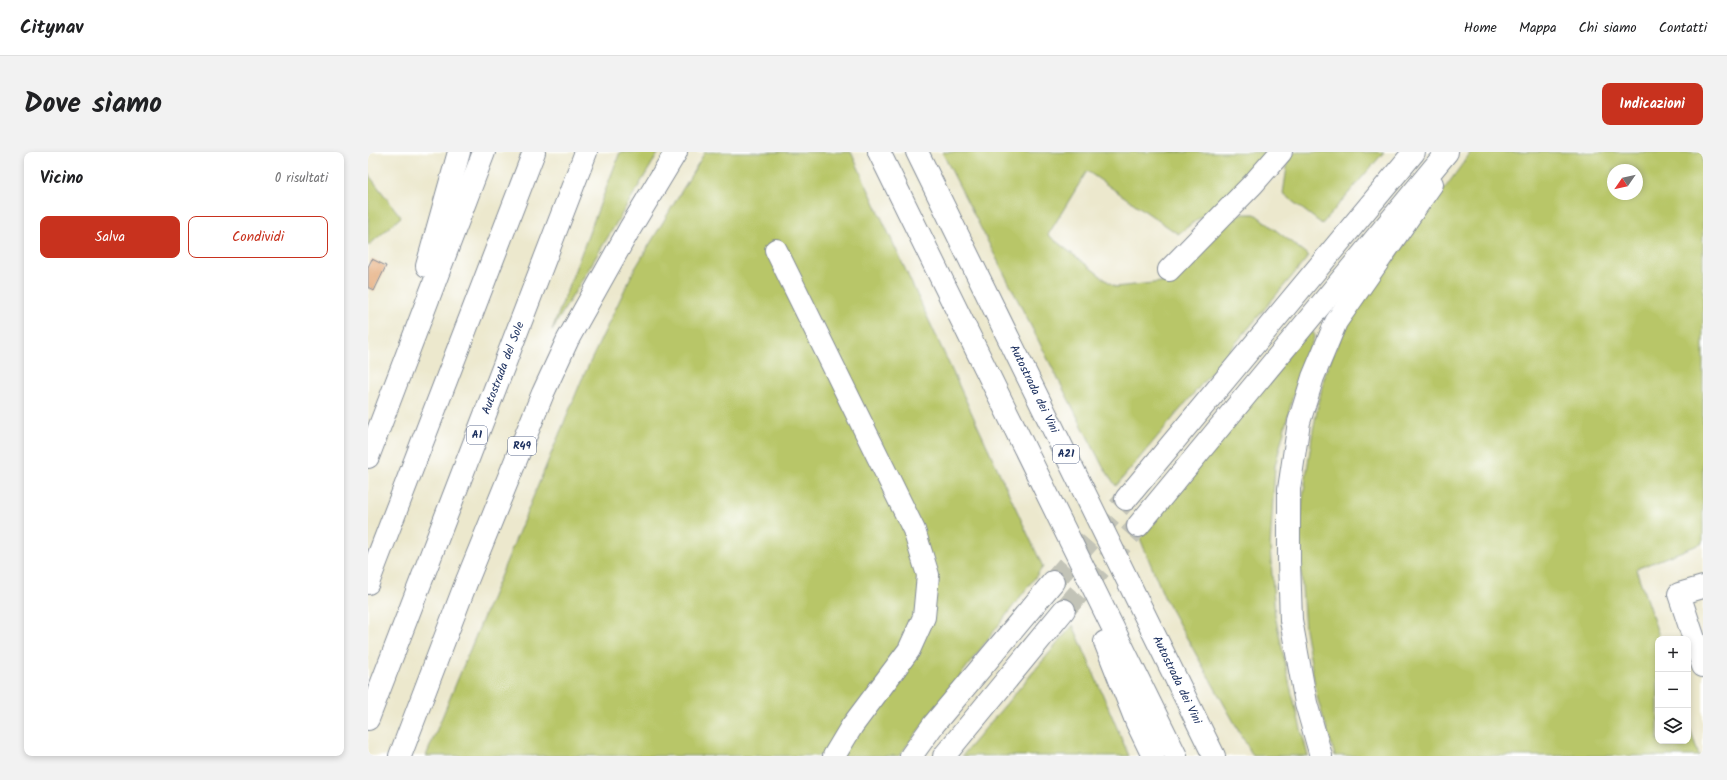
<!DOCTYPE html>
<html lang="it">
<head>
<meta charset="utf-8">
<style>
  :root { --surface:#fff; --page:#f2f2f2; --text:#202124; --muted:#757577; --line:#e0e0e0; --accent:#c8321e }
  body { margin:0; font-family:Kalam,sans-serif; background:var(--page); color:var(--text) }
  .controls { position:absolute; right:12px; bottom:12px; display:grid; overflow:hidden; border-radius:8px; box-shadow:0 2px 6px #0003 }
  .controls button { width:36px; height:36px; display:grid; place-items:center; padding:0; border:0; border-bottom:1px solid var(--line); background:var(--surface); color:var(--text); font:20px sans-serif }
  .compass { position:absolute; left:1239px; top:12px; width:36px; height:36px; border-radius:50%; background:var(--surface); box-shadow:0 2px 6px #0003; rotate:236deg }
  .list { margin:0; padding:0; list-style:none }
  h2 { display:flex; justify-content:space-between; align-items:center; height:52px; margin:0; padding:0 16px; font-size:17px }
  h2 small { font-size:13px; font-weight:400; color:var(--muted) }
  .actions { display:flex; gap:8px; padding:12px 16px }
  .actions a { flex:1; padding:9px 0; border:1px solid var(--accent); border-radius:8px; text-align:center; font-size:14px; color:var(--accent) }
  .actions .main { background:var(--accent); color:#fff }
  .icon { flex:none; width:22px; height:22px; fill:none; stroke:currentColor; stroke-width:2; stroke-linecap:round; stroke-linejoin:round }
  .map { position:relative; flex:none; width:1335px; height:604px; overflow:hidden; border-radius:8px }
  header { display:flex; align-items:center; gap:24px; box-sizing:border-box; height:56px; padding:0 20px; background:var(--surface); border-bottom:1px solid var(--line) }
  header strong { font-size:19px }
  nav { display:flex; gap:22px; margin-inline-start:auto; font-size:14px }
  .intro { display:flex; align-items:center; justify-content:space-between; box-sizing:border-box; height:96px; padding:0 24px }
  h1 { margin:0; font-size:28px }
  .button { padding:10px 18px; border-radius:8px; background:var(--accent); color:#fff; font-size:14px; font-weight:700 }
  main { display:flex; gap:24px; padding:0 24px }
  aside { flex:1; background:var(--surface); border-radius:8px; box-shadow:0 2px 6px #0003 }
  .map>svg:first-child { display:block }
</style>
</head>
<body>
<header>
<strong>Citynav</strong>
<nav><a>Home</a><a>Mappa</a><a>Chi siamo</a><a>Contatti</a></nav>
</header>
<div class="intro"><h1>Dove siamo</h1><a class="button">Indicazioni</a></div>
<main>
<aside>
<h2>Vicino<small>0 risultati</small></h2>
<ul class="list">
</ul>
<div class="actions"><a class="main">Salva</a><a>Condividi</a></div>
</aside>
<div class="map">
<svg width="1335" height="604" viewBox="0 0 1335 604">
  <rect width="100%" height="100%" fill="#fff"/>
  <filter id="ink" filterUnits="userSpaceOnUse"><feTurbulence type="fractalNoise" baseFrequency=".025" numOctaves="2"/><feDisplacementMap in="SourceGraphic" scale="8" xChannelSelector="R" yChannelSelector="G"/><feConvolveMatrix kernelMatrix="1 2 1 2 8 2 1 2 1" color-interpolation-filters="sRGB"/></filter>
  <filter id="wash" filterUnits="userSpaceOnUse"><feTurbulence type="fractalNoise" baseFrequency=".012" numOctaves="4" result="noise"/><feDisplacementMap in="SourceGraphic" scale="16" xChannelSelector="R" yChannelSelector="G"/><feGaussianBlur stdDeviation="0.9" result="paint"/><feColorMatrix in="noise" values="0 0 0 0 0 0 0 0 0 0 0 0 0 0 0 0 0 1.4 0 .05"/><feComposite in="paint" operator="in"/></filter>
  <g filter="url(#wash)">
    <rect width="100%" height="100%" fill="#ece8cd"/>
    <g fill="#b8c667" stroke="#6a7a62" fill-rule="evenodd">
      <polygon points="252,0 291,0 184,178"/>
      <polygon points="337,0 483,0 675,415 531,604 58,604 214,227 265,120"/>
      <polygon points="574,0 900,0 853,50 810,82 719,19 680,83 747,135 803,129 866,62 887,62 941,104 748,334 735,315"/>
      <polygon points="927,0 1016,0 954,72 915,42 920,8"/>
      <path d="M 1103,0 L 1335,0 L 1335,391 L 1268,417 L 1292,487 L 1290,487 L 1290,589 L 1320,589 L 1320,570 L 1331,604 L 967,604 L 949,545 L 937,477 L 931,393 L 935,345 L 945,278 L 957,221 L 978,173 ZM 1245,18 L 1269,18 L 1269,42 L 1245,42 Z"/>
      <polygon points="0,22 33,65 0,94"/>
      <polygon points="942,177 947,183 925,244 907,314 902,395 907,463 922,534 940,604 885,604 797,447 771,384"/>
      <polygon points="705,473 761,604 594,604"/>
    </g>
    <g id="blocks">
      <polygon fill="#e2a46f" points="4,107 18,114 6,139 0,135 0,115"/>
    </g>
  </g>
  <g filter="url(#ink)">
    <use href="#blocks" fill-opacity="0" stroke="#848c96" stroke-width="1"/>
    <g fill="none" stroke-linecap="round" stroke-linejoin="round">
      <g stroke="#c2c3b7" stroke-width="22" stroke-dasharray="22 11" stroke-linecap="butt">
        <polyline points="685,430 758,347"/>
        <polyline points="696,458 770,374"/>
      </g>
      <g stroke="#848c96" stroke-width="24">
        <g id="minor">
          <polyline points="408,98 546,378 560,423 556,465 541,498 484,574 466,604"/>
          <polyline points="801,118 885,32 913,0"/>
          <polyline points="1335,435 1311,442 1335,514"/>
          <polyline points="953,604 938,551 923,468 921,409 921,337 931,270 945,225 968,170 1064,32"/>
        </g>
      </g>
      <g stroke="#848c96" stroke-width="24">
        <g id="major">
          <polyline points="758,347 1046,0"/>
          <polyline points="770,374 1079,0"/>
          <polyline points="543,604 566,572 685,430"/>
          <polyline points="576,604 696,458"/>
        </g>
      </g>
      <g stroke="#848c96" stroke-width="24">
        <g id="highway">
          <polyline points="511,0 808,604"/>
          <polyline points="549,0 846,604"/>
          <polyline points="59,114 91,0"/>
          <polyline points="0,305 116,0"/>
          <polyline points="0,431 166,0"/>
          <polyline points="737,490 769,571 785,604"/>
          <polyline points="0,567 218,0"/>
          <polyline points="32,604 98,431 175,241 200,187 261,78 308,0"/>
        </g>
      </g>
      <use href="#minor" stroke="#fff" stroke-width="22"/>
      <use href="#major" stroke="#fff" stroke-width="22"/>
      <use href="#highway" stroke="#fff" stroke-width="22"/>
    </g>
  </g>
  <g text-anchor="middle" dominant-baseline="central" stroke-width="3" stroke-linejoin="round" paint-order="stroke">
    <g fill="#fff" stroke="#5f6d8e" stroke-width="1">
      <rect x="99" y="274" width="20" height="18" rx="3"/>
      <rect x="140" y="285" width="28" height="18" rx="3"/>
      <rect x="685" y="293" width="26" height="18" rx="3"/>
    </g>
    <g font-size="11" font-weight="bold" fill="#1b2f5e">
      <text x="109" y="283">A1</text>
      <text x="154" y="294">R49</text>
      <text x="698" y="302">A21</text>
    </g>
    <g font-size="12" fill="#1b2f5e" stroke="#fff">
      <text transform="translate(135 216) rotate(-69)">Autostrada del Sole</text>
      <text transform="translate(666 237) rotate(64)">Autostrada dei Vini</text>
      <text transform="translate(809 528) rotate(64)">Autostrada dei Vini</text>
    </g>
  </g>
</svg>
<div class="controls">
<button>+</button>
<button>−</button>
<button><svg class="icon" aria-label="layers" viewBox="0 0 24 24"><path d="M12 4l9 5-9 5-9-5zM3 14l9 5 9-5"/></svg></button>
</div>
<svg class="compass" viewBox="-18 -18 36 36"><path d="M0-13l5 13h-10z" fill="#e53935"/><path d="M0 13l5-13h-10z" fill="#757577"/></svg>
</div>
</main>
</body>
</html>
